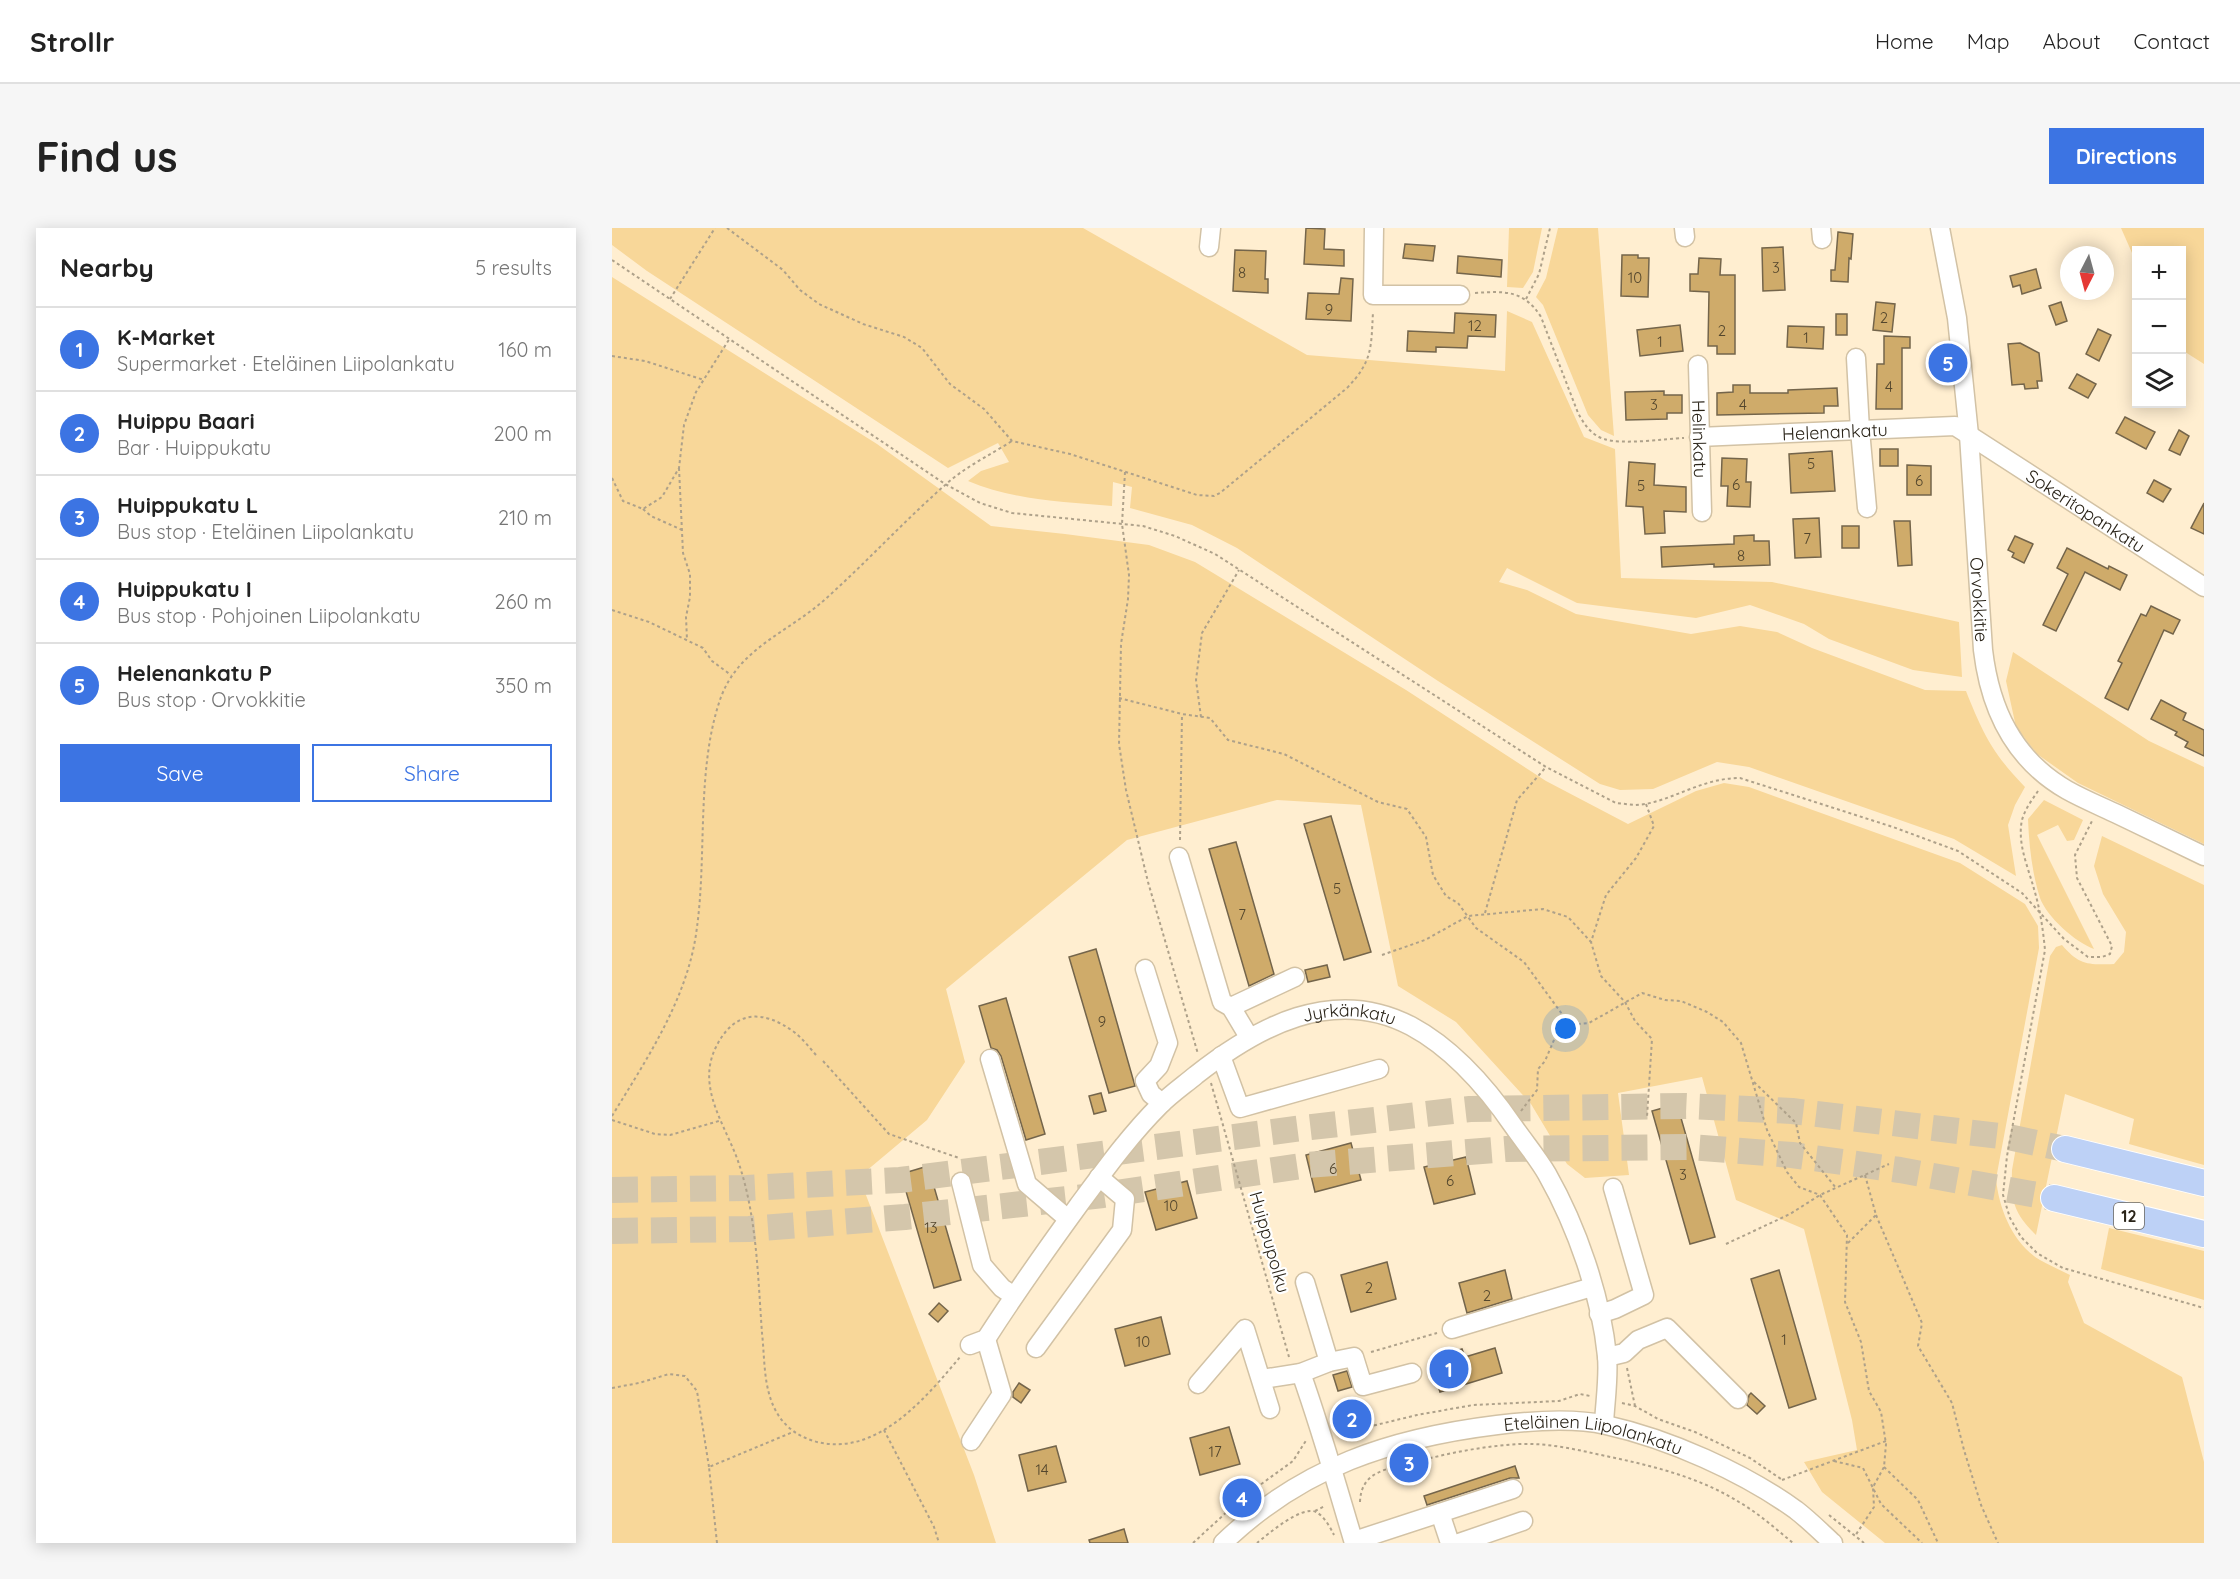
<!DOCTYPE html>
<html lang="en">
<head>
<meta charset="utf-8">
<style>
  :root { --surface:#fff; --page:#f6f6f6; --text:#222; --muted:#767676; --line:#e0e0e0; --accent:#3c74e3 }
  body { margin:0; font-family:Quicksand,sans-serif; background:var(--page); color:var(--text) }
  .controls { position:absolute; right:18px; top:18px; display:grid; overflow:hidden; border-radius:0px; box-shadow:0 3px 15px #0003 }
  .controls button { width:54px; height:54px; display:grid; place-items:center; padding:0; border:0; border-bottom:2px solid var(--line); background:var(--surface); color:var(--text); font:30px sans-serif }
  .compass { position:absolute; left:1448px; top:18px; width:54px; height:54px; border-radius:50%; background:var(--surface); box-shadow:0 3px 15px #0003; rotate:186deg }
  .you { position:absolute; left:954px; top:801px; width:21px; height:21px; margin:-15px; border:4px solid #fff; border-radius:50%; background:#1a73e8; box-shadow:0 0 0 9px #1a73e833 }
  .badge { display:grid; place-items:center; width:39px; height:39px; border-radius:50%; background:var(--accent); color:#fff; font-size:20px; font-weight:700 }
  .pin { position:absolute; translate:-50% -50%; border:3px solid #fff; box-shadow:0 2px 6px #0006 }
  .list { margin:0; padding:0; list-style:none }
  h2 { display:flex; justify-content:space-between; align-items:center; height:78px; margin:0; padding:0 24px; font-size:26px }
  h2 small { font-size:20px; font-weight:400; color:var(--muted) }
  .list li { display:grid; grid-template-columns:39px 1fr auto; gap:18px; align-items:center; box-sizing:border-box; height:84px; padding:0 24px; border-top:2px solid var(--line) }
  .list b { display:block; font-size:22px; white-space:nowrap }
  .list p { margin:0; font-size:20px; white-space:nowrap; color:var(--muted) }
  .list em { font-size:20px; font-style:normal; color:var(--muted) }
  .actions { display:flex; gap:12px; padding:18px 24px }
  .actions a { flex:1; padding:14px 0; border:2px solid var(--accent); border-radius:0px; text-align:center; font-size:21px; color:var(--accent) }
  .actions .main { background:var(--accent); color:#fff }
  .icon { flex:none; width:33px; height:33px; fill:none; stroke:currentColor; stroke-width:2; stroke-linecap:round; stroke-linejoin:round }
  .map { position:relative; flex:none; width:1592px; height:1315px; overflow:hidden; border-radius:0px }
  header { display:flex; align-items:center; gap:36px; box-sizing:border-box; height:84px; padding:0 30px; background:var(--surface); border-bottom:2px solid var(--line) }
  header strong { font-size:28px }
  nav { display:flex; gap:33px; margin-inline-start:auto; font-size:21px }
  .intro { display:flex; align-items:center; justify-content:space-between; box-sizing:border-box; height:144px; padding:0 36px }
  h1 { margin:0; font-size:42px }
  .button { padding:15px 27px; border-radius:0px; background:var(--accent); color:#fff; font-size:21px; font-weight:700 }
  main { display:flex; gap:36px; padding:0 36px }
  aside { flex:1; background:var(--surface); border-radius:0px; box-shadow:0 3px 15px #0003 }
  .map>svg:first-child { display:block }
</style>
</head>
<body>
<header>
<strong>Strollr</strong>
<nav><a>Home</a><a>Map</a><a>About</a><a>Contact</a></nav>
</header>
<div class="intro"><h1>Find us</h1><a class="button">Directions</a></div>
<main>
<aside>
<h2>Nearby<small>5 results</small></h2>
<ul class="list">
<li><span class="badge">1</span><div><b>K-Market</b><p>Supermarket · Eteläinen Liipolankatu</p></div><em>160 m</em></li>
<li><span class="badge">2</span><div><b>Huippu Baari</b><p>Bar · Huippukatu</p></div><em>200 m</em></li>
<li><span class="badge">3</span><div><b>Huippukatu L</b><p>Bus stop · Eteläinen Liipolankatu</p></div><em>210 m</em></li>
<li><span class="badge">4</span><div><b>Huippukatu I</b><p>Bus stop · Pohjoinen Liipolankatu</p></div><em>260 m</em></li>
<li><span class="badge">5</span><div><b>Helenankatu P</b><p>Bus stop · Orvokkitie</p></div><em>350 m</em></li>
</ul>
<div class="actions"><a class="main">Save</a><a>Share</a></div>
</aside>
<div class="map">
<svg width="1592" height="1315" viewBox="0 0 1592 1315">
  <rect width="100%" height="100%" fill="#ffeed0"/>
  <g fill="#f8d799">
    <path d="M 0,0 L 471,0 L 695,127 L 893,143 L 895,83 L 920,94 L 972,209 L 1003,221 L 1009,350 L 1160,354 L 1347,394 L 1350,449 L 1301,442 L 1217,411 L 1192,396 L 1138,377 L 1084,390 L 965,375 L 895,340 L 887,354 L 915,362 L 964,386 L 1079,406 L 1128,398 L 1165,404 L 1200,420 L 1313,462 L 1354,463 C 1371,506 1381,526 1413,559 L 1403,577 L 1396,597 L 1404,648 L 1342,611 L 1137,539 L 1105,534 L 1041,561 L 1008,562 L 988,556 L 826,453 L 625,320 L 580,297 L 518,280 L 520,259 L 501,254 L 500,278 C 451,274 401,272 356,253 L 369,243 L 397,234 L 386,215 L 336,240 L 35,43 L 0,17 Z"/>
    <polygon points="897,0 930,0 921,44 911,60 895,59"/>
    <polygon points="946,0 986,0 1002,208 989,202 976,187 931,77 924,69 934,50"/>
    <polygon points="1509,0 1592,0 1592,136 1570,122 1570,22 1524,22 1524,34"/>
    <path d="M 0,49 L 265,216 L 379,298 L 453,306 L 537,317 L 583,334 L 794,462 L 934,553 L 1016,596 L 1084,563 L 1112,555 L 1137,559 L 1348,635 L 1413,676 L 1426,698 L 1427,720 L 1384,951 C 1387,981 1401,1016 1428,1032 C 1437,1037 1448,1042 1458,1047 L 1456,1054 L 1472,1095 L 1570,1149 L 1592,1234 L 1592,1315 L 1273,1315 L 1210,1264 L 1192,1234 L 1245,1222 L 1240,1192 L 1192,1001 L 1124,972 L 1090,849 L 1006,865 L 1017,947 L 973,950 L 955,936 L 919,876 L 844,794 L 786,758 L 749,577 L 665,572 L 515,612 L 334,761 L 353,834 L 315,892 L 247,949 L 362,1247 L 384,1315 L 0,1315 Z"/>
    <polygon points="1401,424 1537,513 1592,539 1592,616 1466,555 1425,526 1404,499 1394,453"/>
    <path d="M 1432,572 L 1471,592 L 1462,612 L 1455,613 L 1446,597 L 1425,607 L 1482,721 C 1463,714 1435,689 1428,670 C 1420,645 1417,617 1416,591 Z"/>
    <path d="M 1490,608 L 1592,657 L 1592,937 L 1517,916 L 1522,891 L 1453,866 L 1424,1007 C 1401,984 1399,973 1400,942 L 1438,728 L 1444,719 L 1450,717 C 1467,737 1476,737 1502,736 L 1512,724 L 1514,704 L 1491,666 L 1482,638 Z"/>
    <polygon points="1497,1000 1592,1023 1592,1072 1489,1041"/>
  </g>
  <g fill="#cfab6a" stroke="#74654b" stroke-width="1.5">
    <polygon points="694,0 713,1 712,21 732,22 732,38 692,36"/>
    <polygon points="1226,4 1241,6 1239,31 1237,30 1236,54 1219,53 1219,42 1223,42"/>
    <polygon points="793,16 823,18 821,33 791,30"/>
    <polygon points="1171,19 1173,62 1151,63 1150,20"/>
    <polygon points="623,22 654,23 653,51 656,51 656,65 621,63"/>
    <polygon points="1010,27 1026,27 1026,30 1037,30 1036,69 1009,68"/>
    <polygon points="846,28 890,32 889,49 845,45"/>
    <polygon points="1087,30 1109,31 1108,47 1123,47 1123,126 1105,126 1105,118 1096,118 1097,64 1078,63 1078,46 1086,46"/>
    <polygon points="1424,41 1429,60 1410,66 1408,57 1401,59 1398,48"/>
    <polygon points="729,50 741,51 739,93 694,91 696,65 727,66"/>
    <polygon points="1264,74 1283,76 1280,104 1261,102"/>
    <polygon points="1449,74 1455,93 1444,97 1437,78"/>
    <polygon points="843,85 884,87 883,109 856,108 855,120 824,119 824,124 795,123 796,103 842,105"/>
    <rect x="1224" y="86" width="11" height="21"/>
    <polygon points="1068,97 1071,123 1028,128 1025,102"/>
    <polygon points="1176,98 1212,99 1211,121 1175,119"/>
    <polygon points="1486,101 1499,107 1487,133 1474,126"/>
    <polygon points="1272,108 1298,109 1298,120 1290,120 1290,181 1264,181 1265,136 1272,136"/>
    <polygon points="1408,115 1427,125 1430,153 1425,153 1426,160 1413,161 1412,156 1400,157 1396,116"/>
    <polygon points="1465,146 1484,156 1476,170 1457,160"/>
    <polygon points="1121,157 1138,157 1138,165 1176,165 1176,162 1225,160 1226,178 1212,178 1212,185 1105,187 1105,165 1121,164"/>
    <polygon points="1052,163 1052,167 1070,167 1070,185 1055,185 1055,191 1014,192 1013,164"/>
    <polygon points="1513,189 1543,204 1534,221 1504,205"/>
    <polygon points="1567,202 1577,208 1568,227 1557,222"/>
    <rect x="1268" y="221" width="18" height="17"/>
    <polygon points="1220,223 1223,263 1179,265 1177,226"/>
    <polygon points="1110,230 1135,231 1134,254 1139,254 1138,279 1115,278 1116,258 1109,258"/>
    <polygon points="1017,234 1043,236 1042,257 1074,259 1074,284 1052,283 1053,305 1033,306 1031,279 1014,278"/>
    <polygon points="1295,237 1319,238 1319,267 1295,267"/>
    <polygon points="1542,252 1559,261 1551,274 1535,265"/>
    <polygon points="1592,275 1592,306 1579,300"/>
    <polygon points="1207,290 1209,329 1183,330 1181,291"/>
    <polygon points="1282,293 1298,293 1300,337 1286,338"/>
    <rect x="1230" y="298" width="17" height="22"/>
    <polygon points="1142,307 1142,313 1157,313 1158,337 1102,339 1102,336 1050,339 1049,319 1122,316 1122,308"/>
    <polygon points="1403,308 1421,316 1412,335 1400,329 1402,325 1396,322"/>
    <polygon points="1455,320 1496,341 1497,338 1515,347 1508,362 1473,344 1444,403 1431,397 1456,346 1445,340"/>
    <polygon points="1539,378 1568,392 1561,406 1552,402 1516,482 1493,470 1510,435 1506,433 1529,386 1534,388"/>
    <polygon points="1549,472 1574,485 1571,492 1592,502 1592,528 1573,519 1576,514 1563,507 1565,504 1539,491"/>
    <polygon points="719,588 759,724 732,732 692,596"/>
    <polygon points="624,614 662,746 637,758 597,621"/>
    <polygon points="484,721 523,858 497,865 457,729"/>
    <polygon points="715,737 718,749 696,754 693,742"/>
    <polygon points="394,770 433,906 414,912 389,828 385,822 379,820 367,778"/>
    <polygon points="489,865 494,883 482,886 477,868"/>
    <polygon points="1065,876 1103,1009 1078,1016 1040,883"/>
    <polygon points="739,915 749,952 703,964 694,927"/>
    <polygon points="854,929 863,966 822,976 812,939"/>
    <polygon points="316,938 349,1052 322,1060 289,946"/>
    <polygon points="575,953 585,990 544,1002 533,964"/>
    <polygon points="775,1034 784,1071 739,1084 729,1047"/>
    <polygon points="893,1042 900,1071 855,1085 847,1055"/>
    <polygon points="1167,1042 1204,1171 1177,1180 1139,1051"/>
    <polygon points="327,1075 336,1083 326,1094 317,1086"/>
    <polygon points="549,1089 558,1126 513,1138 503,1101"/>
    <polygon points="883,1120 890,1145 828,1164 818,1131 850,1121 853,1129"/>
    <polygon points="735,1143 740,1159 726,1163 721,1147"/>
    <polygon points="407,1155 418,1162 409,1175 401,1169 401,1164"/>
    <polygon points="1139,1165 1153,1178 1145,1186 1135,1177 1137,1167"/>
    <polygon points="740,1174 748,1194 735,1198 728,1179"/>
    <polygon points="617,1199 628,1236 588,1247 578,1210"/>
    <polygon points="444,1218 454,1254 416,1263 407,1227"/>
    <polygon points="903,1238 907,1250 898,1250 815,1277 812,1268"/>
    <polygon points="512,1301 516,1315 478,1315 477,1312"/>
  </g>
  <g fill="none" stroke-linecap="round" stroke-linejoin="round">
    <g stroke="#d4c6ab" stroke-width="26" stroke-dasharray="26 13" stroke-linecap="butt">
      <polyline points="0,962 135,960 288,952 691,900 858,881 1074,878 1180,883 1396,909 1453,921"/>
      <polyline points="0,1003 137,1001 293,989 491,967 696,937 894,921 1078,919 1180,927 1288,942 1442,970"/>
    </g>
    <g stroke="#d2c2a5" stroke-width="21">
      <g id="minor">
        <polyline points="762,0 761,67 848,67"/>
        <polyline points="1072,0 1073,9"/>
        <polyline points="1209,0 1210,11"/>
        <path id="s1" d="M 1328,0 L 1345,90 L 1357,207 L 1371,422 C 1378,481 1401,531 1455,562 C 1471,571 1488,578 1505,586 C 1534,600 1563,614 1592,628"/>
        <polyline points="597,19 599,0"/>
        <polyline points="1244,130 1248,202 1255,280"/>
        <path id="s2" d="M 1086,137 L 1090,284"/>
        <path id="s3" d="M 1087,209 L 1343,198 L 1592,359"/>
        <polyline points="567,629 610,774 619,779 637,809"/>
        <polyline points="533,741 556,815 547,838 533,853 539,866 550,875"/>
        <polyline points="619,779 683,749"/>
        <polyline points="609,828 628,880 767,841"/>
        <polyline points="378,831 415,956 456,991"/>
        <polyline points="349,954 370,1037 390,1060 402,1068"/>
        <polyline points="693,1054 717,1134"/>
        <polyline points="987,1086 1003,1081 1032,1067 1001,960"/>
        <polyline points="840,1101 980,1059"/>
        <path id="s4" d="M 358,1117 L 374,1111 C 403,1066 434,1022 466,978 C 492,943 517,908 548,877 C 559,866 572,857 584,847 C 645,799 721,757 799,798 C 840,820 876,861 902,899 C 913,915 926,930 935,946 C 965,999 989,1068 995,1128 C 997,1150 993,1174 992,1196"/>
        <polyline points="424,1120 510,1002 513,971 487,949"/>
        <polyline points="995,1129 1012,1125 1026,1112 1055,1100 1126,1171"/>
        <path d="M 689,1145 C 709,1201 725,1258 742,1315"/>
        <polyline points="650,1151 689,1145 717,1134 742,1129 751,1158 800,1145"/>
        <polyline points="586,1156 633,1101 658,1181"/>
        <polyline points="359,1213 390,1166 374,1111"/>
        <polyline points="828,1285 838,1315"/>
        <polyline points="742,1313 901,1261"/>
        <path id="s5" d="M 611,1315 C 690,1239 779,1210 885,1197 C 917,1193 963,1190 994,1197 C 1057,1211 1131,1244 1184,1282 C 1197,1292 1209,1304 1221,1315"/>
        <polyline points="847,1315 911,1293"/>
      </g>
    </g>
    <g stroke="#fff" stroke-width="28">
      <g id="highway">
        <polyline points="1453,921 1592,955"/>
        <polyline points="1442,970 1592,1006"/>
      </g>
    </g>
    <g stroke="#aea18a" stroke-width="2" stroke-dasharray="3 3" stroke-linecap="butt">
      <path d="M 115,0 L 171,42 L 188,62 L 207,76 L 251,96 L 292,109 L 310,120 L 338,156 L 372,181 L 400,213 L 458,226 L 585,267 L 602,268 L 608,265 L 735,160 C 761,133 759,119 761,84"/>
      <path d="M 0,32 L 333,256 L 368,275 L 400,285 L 531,298 L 563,308 L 603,326 L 934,539 L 1004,575 L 1023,577 L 1034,576 C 1067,569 1092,550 1128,550 L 1281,599 L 1346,623 L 1410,665 L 1452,711 L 1476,729 L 1490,729 L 1498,726 L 1500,718 L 1465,650 L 1463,627 L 1481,591"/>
      <path d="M 863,65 C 893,63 912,62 929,89 L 966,185 C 972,196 979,207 992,211 C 1010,217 1052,211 1072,210"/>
      <polyline points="58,71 103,0"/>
      <polyline points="914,71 927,46 938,0"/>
      <polyline points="0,128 33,133 92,152"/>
      <polyline points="67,240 71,325 78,346 78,369 74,389 75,412"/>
      <polyline points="513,244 510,296 517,347 516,371 509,416 507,516 514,562 536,654 586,826"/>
      <polyline points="0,250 11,273 31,281 50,269 67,240 72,197 84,164 118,110"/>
      <polyline points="31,281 39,288 70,302"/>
      <polyline points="0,382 37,394 91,420 100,433 119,447"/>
      <polyline points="507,470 570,486 598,490 616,512 672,526 766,574 795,581 814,609 821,647 834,668 846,675 864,700 912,734 958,797"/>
      <polyline points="589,489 584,452 590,405 627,342"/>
      <path d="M 1426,563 C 1420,572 1413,581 1410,592 C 1405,615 1416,639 1422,661 C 1428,681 1431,701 1433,722 L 1395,928 L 1391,967 L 1398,990 L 1409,1009 L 1425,1025 L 1451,1040 L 1592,1080"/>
      <polyline points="1034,576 1042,598 1024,630 994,667 979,714 989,748 1013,774 1023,793 1040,811 1035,889"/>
      <polyline points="568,612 570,486"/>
      <polyline points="873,685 905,572 934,539"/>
      <polyline points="770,727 813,712 856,688 931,681 956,689 979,714"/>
      <path d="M 204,827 C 197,819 190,810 182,804 C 151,781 122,782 104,819 C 83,861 116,900 128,939 C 145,992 146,1051 150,1105 C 153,1132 151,1161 165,1185 C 176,1204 196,1214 217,1216 C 272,1221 317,1166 348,1129"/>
      <polyline points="211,833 277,906 347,930"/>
      <polyline points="1142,854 1184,895 1188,915 1224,960"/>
      <polyline points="599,855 677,1129"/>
      <polyline points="909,883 925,862 926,841 933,833 948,798 977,795 1030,765 1053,772 1069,773 1095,784 1111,794 1129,815 1155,902 1175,944 1187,959 1208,967 1235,1007 1233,1074 1249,1114 1257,1163 1269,1184 1274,1216 1272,1239 1261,1259 1262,1279 1243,1308"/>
      <path d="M 0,888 C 36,829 77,768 85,699 C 95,626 84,539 109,469 C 127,421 174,405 210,374 C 252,337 290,295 332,258 C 351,240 378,227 400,213"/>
      <polyline points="0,892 43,906 58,907 107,893"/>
      <polyline points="1264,987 1310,1095 1306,1118 1340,1175 1352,1222 1369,1277 1386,1315"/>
      <polyline points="1236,1015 1264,987 1253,947"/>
      <polyline points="1114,1016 1178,986 1208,967 1277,936"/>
      <polyline points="759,1124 825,1105"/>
      <polyline points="1015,1140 1023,1178"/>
      <polyline points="0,1160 27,1155 57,1146 73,1148 85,1163 97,1239"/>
      <polyline points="1010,1175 1023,1178 1046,1191 1083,1204 1138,1230 1169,1251"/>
      <polyline points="272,1202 322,1299 327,1315"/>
      <polyline points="727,1206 805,1187 861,1177 947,1173 968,1166 978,1168"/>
      <polyline points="1222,1233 1251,1240 1269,1276 1310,1315"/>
      <polyline points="1272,1239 1306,1272 1326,1315"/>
      <polyline points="1170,1252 1274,1213"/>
      <path d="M 748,1274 C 749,1243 775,1241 800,1235 C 835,1225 872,1218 908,1216 C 936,1215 962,1221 989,1227 C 1037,1237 1085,1248 1127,1274 C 1146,1285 1164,1301 1181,1315"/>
      <polyline points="703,1283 713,1278"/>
      <polyline points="1217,1287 1252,1315"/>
      <polyline points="105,1315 97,1239 181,1204"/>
      <polyline points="581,1315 630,1270 681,1233 695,1211"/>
      <path d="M 645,1315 C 656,1306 690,1277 704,1284 C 712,1288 718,1299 722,1307"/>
    </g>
    <use href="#minor" stroke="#fff" stroke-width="18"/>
    <use href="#highway" stroke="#bdd1f6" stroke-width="26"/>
  </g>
  <g text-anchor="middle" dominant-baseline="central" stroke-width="4.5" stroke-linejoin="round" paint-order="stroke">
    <g font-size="15" fill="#53462d">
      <text x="1164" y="39">3</text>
      <text x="630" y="44">8</text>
      <text x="1023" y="49">10</text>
      <text x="717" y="81">9</text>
      <text x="1272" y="89">2</text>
      <text x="863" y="97">12</text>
      <text x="1110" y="102">2</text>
      <text x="1194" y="109">1</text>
      <text x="1048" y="113">1</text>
      <text x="1277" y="158">4</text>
      <text x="1042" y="176">3</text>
      <text x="1131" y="176">4</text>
      <text x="1199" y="235">5</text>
      <text x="1307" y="252">6</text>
      <text x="1124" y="256">6</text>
      <text x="1029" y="257">5</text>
      <text x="1195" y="310">7</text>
      <text x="1129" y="327">8</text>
      <text x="725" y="660">5</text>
      <text x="630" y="686">7</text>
      <text x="490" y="793">9</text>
      <text x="721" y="940">6</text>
      <text x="1071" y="946">3</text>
      <text x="838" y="952">6</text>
      <text x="559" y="977">10</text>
      <text x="319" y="999">13</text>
      <text x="757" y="1059">2</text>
      <text x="875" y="1067">2</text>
      <text x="1172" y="1111">1</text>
      <text x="531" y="1113">10</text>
      <text x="603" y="1223">17</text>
      <text x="430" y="1241">14</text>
    </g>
    <rect fill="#fff" stroke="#6a665e" stroke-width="1.5" x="1502" y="975" width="30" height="26" rx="4.5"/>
    <g font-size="16" font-weight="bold" fill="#2a2419">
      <text x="1517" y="988">12</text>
    </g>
    <g font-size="18" fill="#2a2419" stroke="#fff">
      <text stroke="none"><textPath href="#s3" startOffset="136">Helenankatu</textPath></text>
      <text stroke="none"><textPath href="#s2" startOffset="74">Helinkatu</textPath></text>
      <text stroke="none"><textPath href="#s3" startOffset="412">Sokeritopankatu</textPath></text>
      <text stroke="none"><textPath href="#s1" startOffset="374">Orvokkitie</textPath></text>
      <text stroke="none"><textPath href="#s4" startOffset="526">Jyrkänkatu</textPath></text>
      <text transform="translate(658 1014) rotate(74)">Huippupolku</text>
      <text stroke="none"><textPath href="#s5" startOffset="402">Eteläinen Liipolankatu</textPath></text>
    </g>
  </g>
</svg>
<div class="controls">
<button>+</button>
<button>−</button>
<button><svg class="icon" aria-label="layers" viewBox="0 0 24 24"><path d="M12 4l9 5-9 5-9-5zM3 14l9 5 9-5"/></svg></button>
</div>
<svg class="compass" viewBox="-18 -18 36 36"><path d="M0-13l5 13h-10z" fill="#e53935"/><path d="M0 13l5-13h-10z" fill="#767676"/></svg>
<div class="you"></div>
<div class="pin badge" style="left:837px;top:1141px">1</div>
<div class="pin badge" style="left:740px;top:1191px">2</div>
<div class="pin badge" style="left:797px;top:1235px">3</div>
<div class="pin badge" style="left:630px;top:1270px">4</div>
<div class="pin badge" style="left:1336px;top:135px">5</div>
</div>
</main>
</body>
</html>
